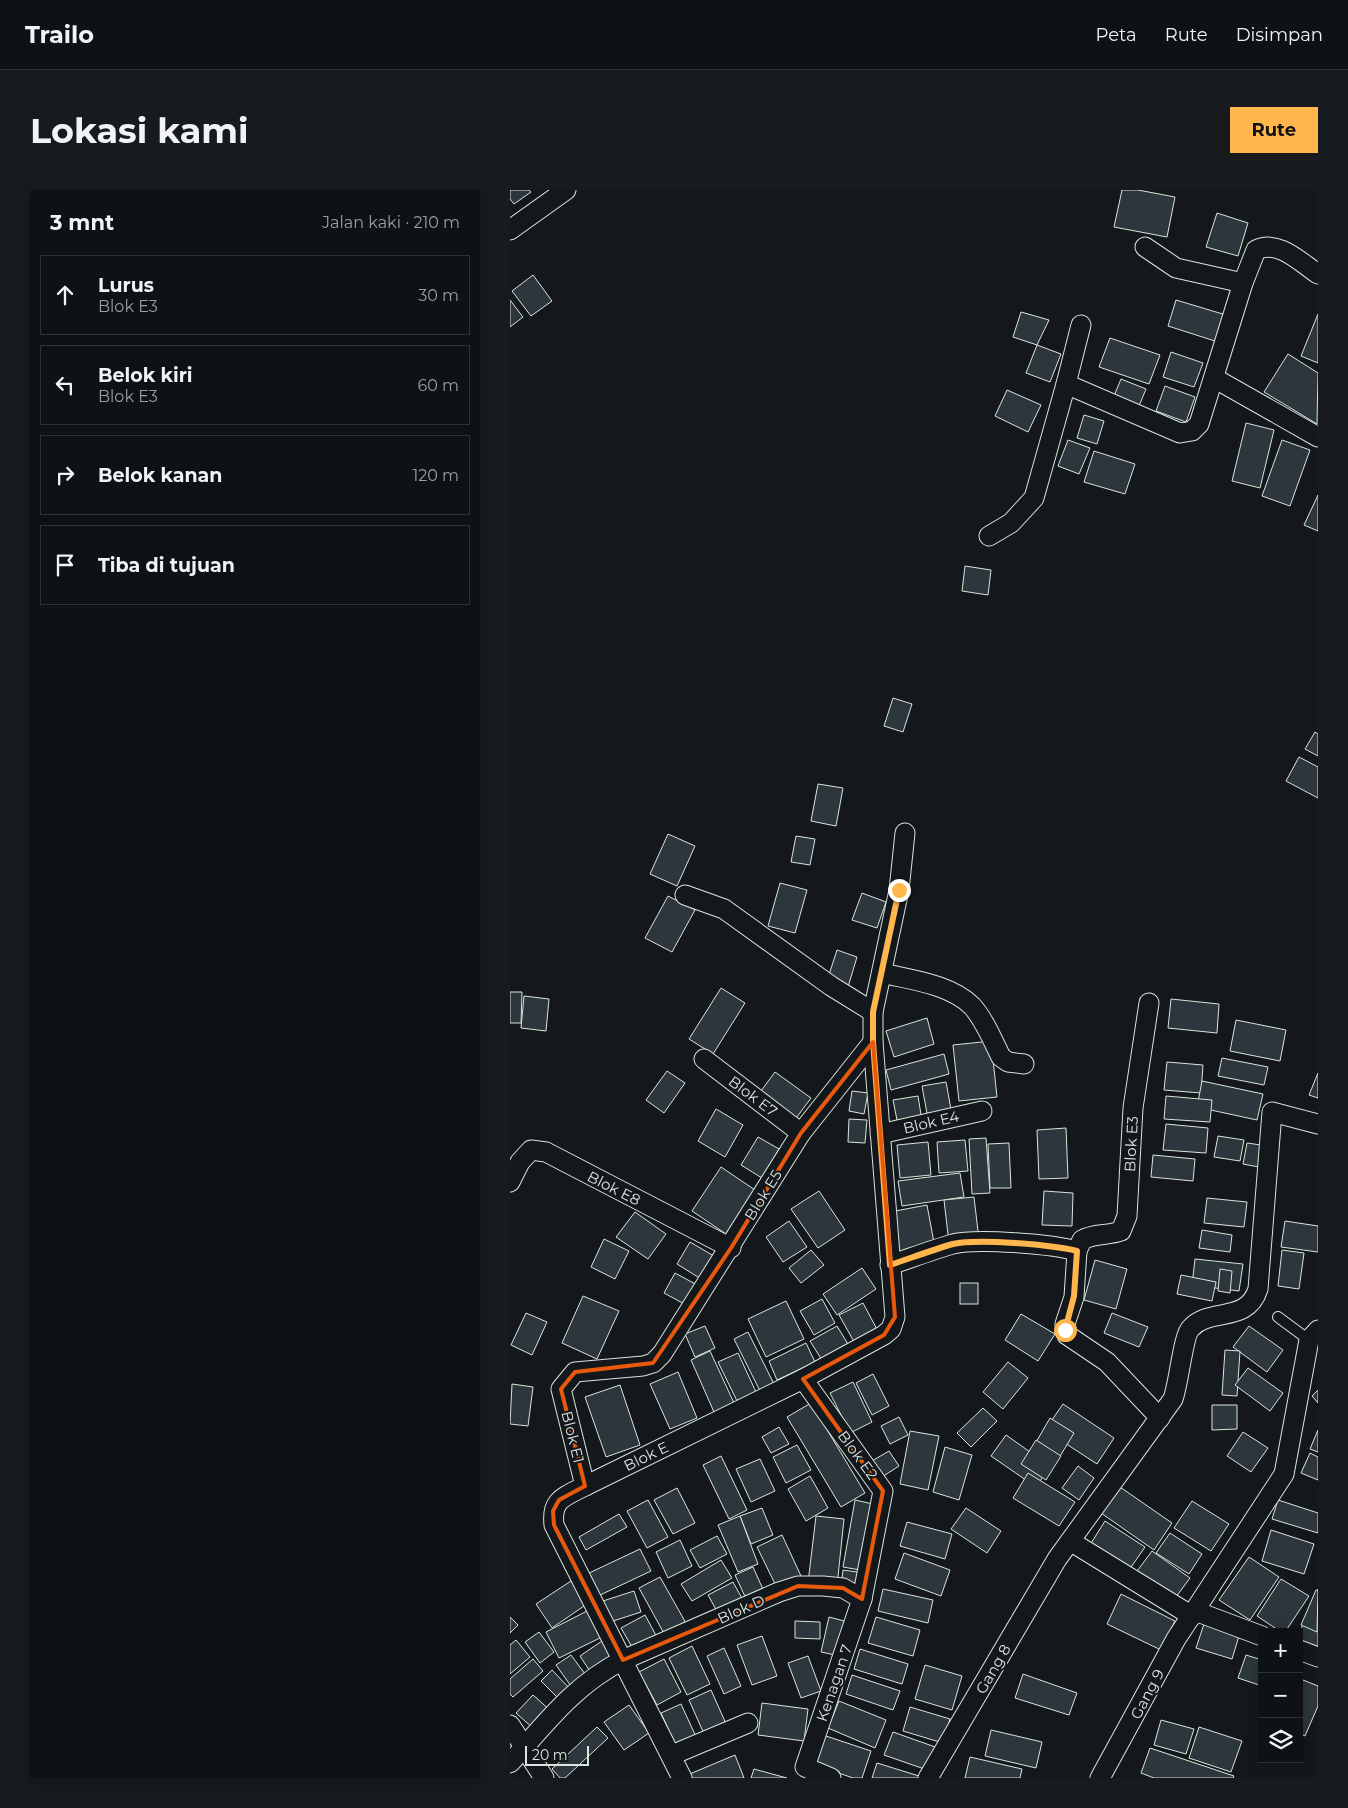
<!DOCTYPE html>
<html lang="id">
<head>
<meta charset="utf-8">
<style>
  :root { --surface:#0f1215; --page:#181b1e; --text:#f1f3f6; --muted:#9b9ea0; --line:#2f3234; --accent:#ffb74d }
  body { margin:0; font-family:Montserrat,sans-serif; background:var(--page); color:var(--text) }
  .controls { position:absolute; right:15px; bottom:15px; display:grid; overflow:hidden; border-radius:0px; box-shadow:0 2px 12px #0003 }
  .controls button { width:45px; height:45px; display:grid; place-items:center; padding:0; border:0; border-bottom:1px solid var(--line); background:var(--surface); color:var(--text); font:25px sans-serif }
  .scale { position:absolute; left:15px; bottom:12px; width:64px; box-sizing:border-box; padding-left:5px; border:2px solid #d8e6dc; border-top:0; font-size:14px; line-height:18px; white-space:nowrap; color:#d8e6dc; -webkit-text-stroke:4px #14181c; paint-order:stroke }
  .stop { position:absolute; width:15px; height:15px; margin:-11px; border:4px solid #ffb74d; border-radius:50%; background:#fff }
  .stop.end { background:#ffb74d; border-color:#fff; box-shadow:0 1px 5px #0008 }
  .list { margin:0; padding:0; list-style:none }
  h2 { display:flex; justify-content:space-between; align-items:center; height:65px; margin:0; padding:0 20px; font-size:21px }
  h2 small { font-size:16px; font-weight:400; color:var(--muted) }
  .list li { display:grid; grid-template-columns:32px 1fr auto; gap:15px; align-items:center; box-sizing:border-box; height:80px; margin:0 10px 10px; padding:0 10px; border:1px solid var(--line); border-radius:0px }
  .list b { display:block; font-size:19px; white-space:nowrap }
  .list p { margin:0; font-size:16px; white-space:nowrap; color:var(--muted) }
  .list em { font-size:16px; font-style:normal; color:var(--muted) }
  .icon { flex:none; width:28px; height:28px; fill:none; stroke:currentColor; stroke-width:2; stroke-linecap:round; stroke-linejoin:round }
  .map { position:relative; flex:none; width:808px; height:1588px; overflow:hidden; border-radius:0px }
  header { display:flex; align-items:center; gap:30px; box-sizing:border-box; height:70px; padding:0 25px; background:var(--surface); border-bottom:1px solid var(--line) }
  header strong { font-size:24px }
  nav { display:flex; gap:28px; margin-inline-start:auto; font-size:18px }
  .intro { display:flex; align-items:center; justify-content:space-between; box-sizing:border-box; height:120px; padding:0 30px }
  h1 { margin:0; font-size:35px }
  .button { padding:12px 22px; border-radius:0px; background:var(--accent); color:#111; font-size:18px; font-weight:700 }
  main { display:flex; gap:30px; padding:0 30px }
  aside { flex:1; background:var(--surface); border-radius:0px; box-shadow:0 2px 12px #0003 }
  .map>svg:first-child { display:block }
</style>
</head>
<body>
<header>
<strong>Trailo</strong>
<nav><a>Peta</a><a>Rute</a><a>Disimpan</a></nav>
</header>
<div class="intro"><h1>Lokasi kami</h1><a class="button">Rute</a></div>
<main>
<aside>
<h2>3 mnt<small>Jalan kaki · 210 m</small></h2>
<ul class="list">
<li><svg class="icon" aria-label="ahead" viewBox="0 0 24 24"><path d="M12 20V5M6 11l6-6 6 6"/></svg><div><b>Lurus</b><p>Blok E3</p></div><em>30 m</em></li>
<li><svg class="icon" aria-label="left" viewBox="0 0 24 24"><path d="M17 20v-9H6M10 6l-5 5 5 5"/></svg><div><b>Belok kiri</b><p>Blok E3</p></div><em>60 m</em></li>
<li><svg class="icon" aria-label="right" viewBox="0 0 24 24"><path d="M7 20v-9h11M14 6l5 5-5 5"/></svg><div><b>Belok kanan</b></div><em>120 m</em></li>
<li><svg class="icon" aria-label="arrive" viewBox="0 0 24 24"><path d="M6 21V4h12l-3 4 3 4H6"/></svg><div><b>Tiba di tujuan</b></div></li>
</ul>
</aside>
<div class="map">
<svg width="808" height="1588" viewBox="0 0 808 1588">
  <rect width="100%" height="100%" fill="#14181c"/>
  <g fill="#2c363c" stroke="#d8e6dc">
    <polygon points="0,0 19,0 21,2 4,14 0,9"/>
    <polygon points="612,0 628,0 665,7 657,47 604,37"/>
    <polygon points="707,23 738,33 728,66 696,57"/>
    <polygon points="23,85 42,111 21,126 2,101"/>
    <polygon points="0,110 13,127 0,137"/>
    <polygon points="666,110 716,125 708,152 658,136"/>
    <polygon points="511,122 539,130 527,155 503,147"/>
    <polygon points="808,124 808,173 791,166"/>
    <polygon points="600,148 650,165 639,194 589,177"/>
    <polygon points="527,155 551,164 540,192 516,183"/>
    <polygon points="661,162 693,173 684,197 653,187"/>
    <polygon points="778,164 808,183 807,234 754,202"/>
    <polygon points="611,189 636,199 629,216 604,206"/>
    <polygon points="655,196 685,207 676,232 646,221"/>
    <polygon points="497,200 531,215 518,242 485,226"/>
    <polygon points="574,225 594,231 587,254 567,248"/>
    <polygon points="736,233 764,240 750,298 722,291"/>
    <polygon points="558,250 580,258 569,284 548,276"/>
    <polygon points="772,250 800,260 780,316 752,306"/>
    <polygon points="584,261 625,274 615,304 574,292"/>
    <polygon points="808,305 808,341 794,335"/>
    <polygon points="455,376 481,380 478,405 452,401"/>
    <polygon points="383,508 402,514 393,542 374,536"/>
    <polygon points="805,542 808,544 808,566 795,559"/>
    <polygon points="789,567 808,577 808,608 776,591"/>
    <polygon points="308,594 333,598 326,636 301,631"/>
    <polygon points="158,644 185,656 167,696 140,684"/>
    <polygon points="286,646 305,649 300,675 281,672"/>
    <polygon points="270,693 297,700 285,743 258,736"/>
    <polygon points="352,703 376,712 367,738 342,730"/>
    <polygon points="158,706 185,720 162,762 135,748"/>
    <polygon points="327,760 347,767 338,797 317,791"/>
    <polygon points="211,798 235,813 203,864 179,849"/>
    <polygon points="0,802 12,802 11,833 0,833"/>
    <polygon points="14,806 39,809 36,841 11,838"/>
    <polygon points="661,809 709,814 707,843 658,838"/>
    <polygon points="417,828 424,854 384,867 376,841"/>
    <polygon points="726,830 776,840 770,871 720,861"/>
    <polygon points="481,851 487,907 449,911 443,855"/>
    <polygon points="434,864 439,884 381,900 376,880"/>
    <polygon points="712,868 758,877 754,895 708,886"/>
    <polygon points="657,872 693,875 691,903 654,900"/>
    <polygon points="157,881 175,893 154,923 136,910"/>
    <polygon points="265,882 301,908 284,931 248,905"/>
    <polygon points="808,883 808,908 799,905"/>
    <polygon points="692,891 753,904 747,930 687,917"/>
    <polygon points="436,892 442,925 418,929 412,896"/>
    <polygon points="342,901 358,903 354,924 339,921"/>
    <polygon points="408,906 412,931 388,935 383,910"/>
    <polygon points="656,906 702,910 700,932 654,929"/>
    <polygon points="206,919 233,935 215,967 188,951"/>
    <polygon points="339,929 357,930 355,953 338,952"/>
    <polygon points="656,934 698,938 696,963 653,960"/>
    <polygon points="556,938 558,988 529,989 527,940"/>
    <polygon points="708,946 734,950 730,971 704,967"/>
    <polygon points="248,947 269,959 252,988 231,975"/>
    <polygon points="476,948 480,1003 462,1004 459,949"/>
    <polygon points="455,950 458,981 429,983 427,952"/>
    <polygon points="418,952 421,985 390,988 387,955"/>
    <polygon points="499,953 501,998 480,998 478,954"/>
    <polygon points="737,953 758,956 754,978 733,974"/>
    <polygon points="643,965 685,969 683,991 641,987"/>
    <polygon points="211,977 245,1000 216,1044 182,1021"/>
    <polygon points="450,983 454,1007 392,1016 388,991"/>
    <polygon points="309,1001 335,1040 308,1058 281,1019"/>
    <polygon points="534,1001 563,1003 562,1036 532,1035"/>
    <polygon points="464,1007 469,1050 439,1053 434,1010"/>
    <polygon points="697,1008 737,1012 734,1037 694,1033"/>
    <polygon points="417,1015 425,1058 388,1065 380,1022"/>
    <polygon points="125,1022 156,1044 138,1069 106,1047"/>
    <polygon points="279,1031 297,1057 273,1072 256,1047"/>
    <polygon points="775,1031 808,1036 808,1062 771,1057"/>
    <polygon points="692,1040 722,1045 720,1062 689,1058"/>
    <polygon points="94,1049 119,1061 105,1089 81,1077"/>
    <polygon points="180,1052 209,1069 196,1092 167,1074"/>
    <polygon points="301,1060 314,1075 291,1093 279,1078"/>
    <polygon points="772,1060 794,1063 789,1099 768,1096"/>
    <polygon points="685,1069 733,1074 729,1101 682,1095"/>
    <polygon points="585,1070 617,1079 606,1119 574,1110"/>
    <polygon points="352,1078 366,1099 327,1125 313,1104"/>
    <polygon points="710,1079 722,1081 720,1103 708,1101"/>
    <polygon points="165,1083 189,1096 178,1116 154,1103"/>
    <polygon points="671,1085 706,1092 702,1111 667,1104"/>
    <rect x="450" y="1093" width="18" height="21"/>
    <polygon points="73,1106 109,1121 87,1169 52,1153"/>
    <polygon points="312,1109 325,1133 304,1145 290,1121"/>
    <polygon points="276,1111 294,1149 256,1167 238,1129"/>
    <polygon points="353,1113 370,1145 347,1157 329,1125"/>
    <polygon points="16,1123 37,1132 22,1165 1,1155"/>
    <polygon points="602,1123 638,1137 629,1157 594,1143"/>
    <polygon points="511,1124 545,1144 528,1171 495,1150"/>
    <polygon points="195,1136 205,1158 185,1167 175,1144"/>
    <polygon points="327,1136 341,1159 315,1175 300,1151"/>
    <polygon points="739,1136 773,1160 757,1182 723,1157"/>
    <polygon points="238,1142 265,1196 251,1203 224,1149"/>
    <polygon points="296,1153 305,1172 267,1190 259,1171"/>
    <polygon points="715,1160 730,1161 727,1206 712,1205"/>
    <polygon points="200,1161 224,1213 204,1222 181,1170"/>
    <polygon points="228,1163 246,1202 227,1211 208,1172"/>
    <polygon points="498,1172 518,1188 493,1219 473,1202"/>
    <polygon points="738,1178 773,1203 760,1221 725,1195"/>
    <polygon points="168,1182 187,1228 160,1239 140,1194"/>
    <polygon points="363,1184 379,1216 362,1225 346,1193"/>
    <polygon points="343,1192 362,1232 340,1243 320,1203"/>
    <polygon points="2,1194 23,1197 18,1236 0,1234"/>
    <polygon points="110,1195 130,1255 96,1267 75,1207"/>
    <polygon points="808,1200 808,1213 802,1206"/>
    <polygon points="301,1213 355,1303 331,1317 277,1227"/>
    <polygon points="553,1214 604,1248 587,1274 535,1240"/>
    <polygon points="702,1215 727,1215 727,1239 702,1240"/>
    <polygon points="473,1218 487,1231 461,1257 447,1243"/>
    <polygon points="389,1227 398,1245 380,1254 371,1236"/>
    <polygon points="540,1228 564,1243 549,1268 525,1254"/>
    <polygon points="269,1237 279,1254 261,1263 252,1247"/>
    <polygon points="808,1240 808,1262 800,1259"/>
    <polygon points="400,1241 429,1246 418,1300 390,1294"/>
    <polygon points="733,1242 758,1258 741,1282 717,1266"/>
    <polygon points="496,1245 540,1276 526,1297 481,1266"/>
    <polygon points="526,1250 551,1266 536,1290 511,1274"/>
    <polygon points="287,1255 301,1280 276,1293 263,1267"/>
    <polygon points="435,1257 462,1265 449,1310 423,1302"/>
    <polygon points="379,1261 389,1276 372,1287 362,1271"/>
    <polygon points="800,1263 808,1267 808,1290 791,1283"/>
    <polygon points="211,1266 237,1320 219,1329 193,1275"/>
    <polygon points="250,1269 265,1301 241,1312 226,1279"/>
    <polygon points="568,1276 584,1288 569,1310 552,1298"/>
    <polygon points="518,1283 565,1312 549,1336 503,1308"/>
    <polygon points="300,1286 318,1318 296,1331 278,1299"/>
    <polygon points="610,1297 662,1333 644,1360 591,1323"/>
    <polygon points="167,1298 185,1333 163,1344 144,1310"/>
    <polygon points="138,1310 158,1347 137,1358 117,1321"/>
    <polygon points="345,1310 363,1314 350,1380 333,1377"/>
    <polygon points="768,1310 808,1323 808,1343 762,1329"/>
    <polygon points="682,1311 719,1334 701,1361 664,1338"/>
    <polygon points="252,1318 263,1345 241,1354 230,1326"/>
    <polygon points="456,1318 491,1341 477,1363 441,1339"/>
    <polygon points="109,1324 117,1337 76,1360 69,1347"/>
    <polygon points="230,1326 248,1374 228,1382 208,1335"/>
    <polygon points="306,1326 334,1329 327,1396 298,1393"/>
    <polygon points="595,1331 635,1357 617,1383 578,1358"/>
    <polygon points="397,1332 442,1344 435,1369 390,1356"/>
    <polygon points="761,1340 804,1354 794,1384 752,1371"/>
    <polygon points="660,1343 692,1364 679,1384 646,1363"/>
    <polygon points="272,1345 291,1386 267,1398 247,1357"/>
    <polygon points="207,1346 217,1364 190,1378 180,1360"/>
    <polygon points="170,1350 182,1376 158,1388 146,1362"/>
    <polygon points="130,1359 141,1381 88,1406 77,1384"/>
    <polygon points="642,1361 680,1388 663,1411 625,1384"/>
    <polygon points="394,1363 440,1380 431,1406 385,1389"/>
    <polygon points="739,1367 769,1387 740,1430 709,1410"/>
    <polygon points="211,1370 222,1388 182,1411 171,1394"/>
    <polygon points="243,1377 256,1406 238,1413 225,1385"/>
    <polygon points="333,1380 354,1383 352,1399 331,1396"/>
    <polygon points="150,1387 177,1435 156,1447 129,1398"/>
    <polygon points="771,1389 799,1406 775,1442 771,1442 747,1426"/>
    <polygon points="61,1391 77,1414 42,1438 26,1414"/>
    <polygon points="223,1392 234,1412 209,1425 198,1405"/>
    <polygon points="373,1399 423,1410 418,1433 368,1421"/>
    <polygon points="808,1399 808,1457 789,1449 789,1444"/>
    <polygon points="806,1400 808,1401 807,1442 791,1435"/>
    <polygon points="124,1401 131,1422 100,1432 93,1411"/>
    <polygon points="611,1404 665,1431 651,1460 597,1434"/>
    <polygon points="81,1419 94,1446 49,1468 36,1442"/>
    <polygon points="135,1425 148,1449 125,1462 111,1438"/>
    <polygon points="0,1427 8,1435 0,1443"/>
    <polygon points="319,1427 338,1432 330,1466 311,1462"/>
    <polygon points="366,1427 410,1440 403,1466 358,1453"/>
    <polygon points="285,1431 310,1432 310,1449 285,1448"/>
    <polygon points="695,1431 729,1446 722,1469 686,1458"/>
    <polygon points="29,1442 44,1462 30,1473 15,1452"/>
    <polygon points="252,1446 267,1486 242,1495 227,1455"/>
    <polygon points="6,1450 20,1467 0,1484 0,1455"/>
    <polygon points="92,1451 103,1468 81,1483 70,1466"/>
    <polygon points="182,1456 200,1494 177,1505 159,1468"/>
    <polygon points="214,1458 231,1496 214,1504 197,1466"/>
    <polygon points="350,1459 398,1474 392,1494 344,1479"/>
    <polygon points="61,1465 78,1488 63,1499 46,1475"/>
    <polygon points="736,1465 752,1470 752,1496 728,1488"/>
    <polygon points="298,1466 311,1501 291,1508 278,1473"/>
    <polygon points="23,1469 33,1481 3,1507 0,1504 0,1489"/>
    <polygon points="154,1469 171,1502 147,1515 129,1482"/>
    <polygon points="415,1475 452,1486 442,1520 405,1509"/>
    <polygon points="42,1480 62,1501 51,1511 31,1491"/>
    <polygon points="513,1484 567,1503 559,1525 505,1508"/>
    <polygon points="342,1485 390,1501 383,1520 336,1504"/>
    <polygon points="793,1490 808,1496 808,1516 795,1546 789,1543 789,1498"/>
    <polygon points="201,1500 217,1536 195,1546 179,1510"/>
    <polygon points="23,1505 42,1522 25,1540 6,1523"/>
    <polygon points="329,1511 376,1530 365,1558 318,1538"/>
    <polygon points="252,1513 298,1519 294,1551 248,1545"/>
    <polygon points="171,1514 187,1549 167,1558 151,1523"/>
    <polygon points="119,1515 139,1543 114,1560 94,1532"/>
    <polygon points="400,1517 440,1529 433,1553 393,1541"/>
    <polygon points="651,1530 684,1539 676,1564 644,1555"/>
    <polygon points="87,1537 98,1548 55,1588 50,1588 42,1579"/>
    <polygon points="689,1537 732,1551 721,1582 679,1568"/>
    <polygon points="481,1540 532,1552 526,1578 475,1566"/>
    <polygon points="383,1542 428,1558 420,1581 374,1565"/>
    <polygon points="313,1545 361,1561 352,1588 343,1588 303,1574"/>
    <polygon points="640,1558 724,1586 723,1588 644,1588 631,1583"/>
    <polygon points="225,1565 234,1588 176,1588 175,1586"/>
    <polygon points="460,1567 512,1579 510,1588 455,1588"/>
    <polygon points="367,1573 409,1586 408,1588 362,1588"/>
    <polygon points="244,1579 277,1588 241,1588"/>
  </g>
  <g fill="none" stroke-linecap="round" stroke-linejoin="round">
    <g stroke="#d8e6dc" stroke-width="12">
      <polyline id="lane" points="768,1127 799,1150"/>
    </g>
    <g stroke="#d8e6dc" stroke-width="21">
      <g id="street">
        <polyline points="0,40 56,0"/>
        <polyline points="635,57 666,78 733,93"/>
        <polyline points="704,188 808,247"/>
        <polyline points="556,194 571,135"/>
        <path d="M 479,346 L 501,333 L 524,308 L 556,194 L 670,243 L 682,241 L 689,234 L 733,93 L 746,60 C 768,49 790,72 808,84"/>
        <polyline points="175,705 214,719 321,796 363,822"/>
        <path d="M 372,783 C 401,790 440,794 462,816 C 474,829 483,851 491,867 L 498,872 L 514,874"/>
        <polyline points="194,869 291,943"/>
        <polyline points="370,944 472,921"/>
        <polyline points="0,992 10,972 21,960 36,962 221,1058"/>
        <polyline points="567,1061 564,1107 555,1134 557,1145 597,1172 650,1228"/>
        <path d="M 380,1075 C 401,1068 422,1060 443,1054 C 467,1048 542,1054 567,1061 L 572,1050 C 584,1043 598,1046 611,1041 L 617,1026 L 623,918 L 639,813"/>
        <polyline points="293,1189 373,1301 352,1409 295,1577 321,1588"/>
        <polyline points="75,1296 51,1199 65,1182 133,1176 143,1173 152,1164 291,943 363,852"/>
        <polyline points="560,1351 682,1426"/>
        <polyline points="685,1421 752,1446"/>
        <polyline points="789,1460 808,1467"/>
        <polyline points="0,1535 34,1588"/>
        <polyline points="162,1565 238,1533"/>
        <path d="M 0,1573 C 36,1533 64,1495 113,1470 L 269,1402 L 288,1396 L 313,1396 L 333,1398 L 352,1409"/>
        <path d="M 172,1588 L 44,1335 C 41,1309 54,1307 75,1296 L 293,1189 L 374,1145 L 381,1139 L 385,1127 L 363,852 L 363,822 L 389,700 L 395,643"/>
        <path d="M 418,1588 L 547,1369 L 663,1209 C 669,1193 673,1145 681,1138 C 700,1117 737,1134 748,1099 L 762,922 L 808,934"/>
        <polyline points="590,1588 666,1449 774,1284 799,1150 808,1140"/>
      </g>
    </g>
    <use href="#lane" stroke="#14181c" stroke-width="10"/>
    <use href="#street" stroke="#14181c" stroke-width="19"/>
  </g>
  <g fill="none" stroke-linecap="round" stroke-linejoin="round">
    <path stroke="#ffb74d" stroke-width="6" d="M 389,700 L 363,822 L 363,852 L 380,1075 C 401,1068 422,1060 443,1054 C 468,1048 542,1055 567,1061 L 564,1106 L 555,1140"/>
  </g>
  <path fill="none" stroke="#e8590c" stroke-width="4" stroke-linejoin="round" d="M 363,852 L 385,1127 L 374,1145 L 293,1189 L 373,1301 L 352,1409 L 333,1398 L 288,1396 L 113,1470 L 44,1335 L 43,1321 L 49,1310 L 75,1296 L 51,1199 L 65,1182 L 143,1173 L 221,1058 L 291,943 Z"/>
  <g text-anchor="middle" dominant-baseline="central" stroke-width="4" stroke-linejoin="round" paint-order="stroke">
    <g font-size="15" fill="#d8e6dc" stroke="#14181c">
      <text transform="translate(243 906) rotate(37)">Blok E7</text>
      <text transform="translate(421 932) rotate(-13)">Blok E4</text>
      <text transform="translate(621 954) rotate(-87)">Blok E3</text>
      <text transform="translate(104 998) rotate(27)">Blok E8</text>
      <text transform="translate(253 1005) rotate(-58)">Blok E5</text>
      <text transform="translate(63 1247) rotate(76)">Blok E1</text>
      <text transform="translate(348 1265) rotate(54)">Blok E2</text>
      <text transform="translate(136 1266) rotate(-26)">Blok E</text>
      <text transform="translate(231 1419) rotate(-24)">Blok D</text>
      <text transform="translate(483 1479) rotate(-60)">Gang 8</text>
      <text transform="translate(324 1493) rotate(-71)">Kenagan 7</text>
      <text transform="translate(637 1504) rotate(-62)">Gang 9</text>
    </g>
  </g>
</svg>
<div class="controls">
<button>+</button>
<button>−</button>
<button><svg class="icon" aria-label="layers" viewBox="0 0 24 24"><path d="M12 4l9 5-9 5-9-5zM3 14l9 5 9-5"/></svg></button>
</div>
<div class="scale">20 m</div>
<div class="stop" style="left:555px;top:1140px"></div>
<div class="stop end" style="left:389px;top:700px"></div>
</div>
</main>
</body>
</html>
